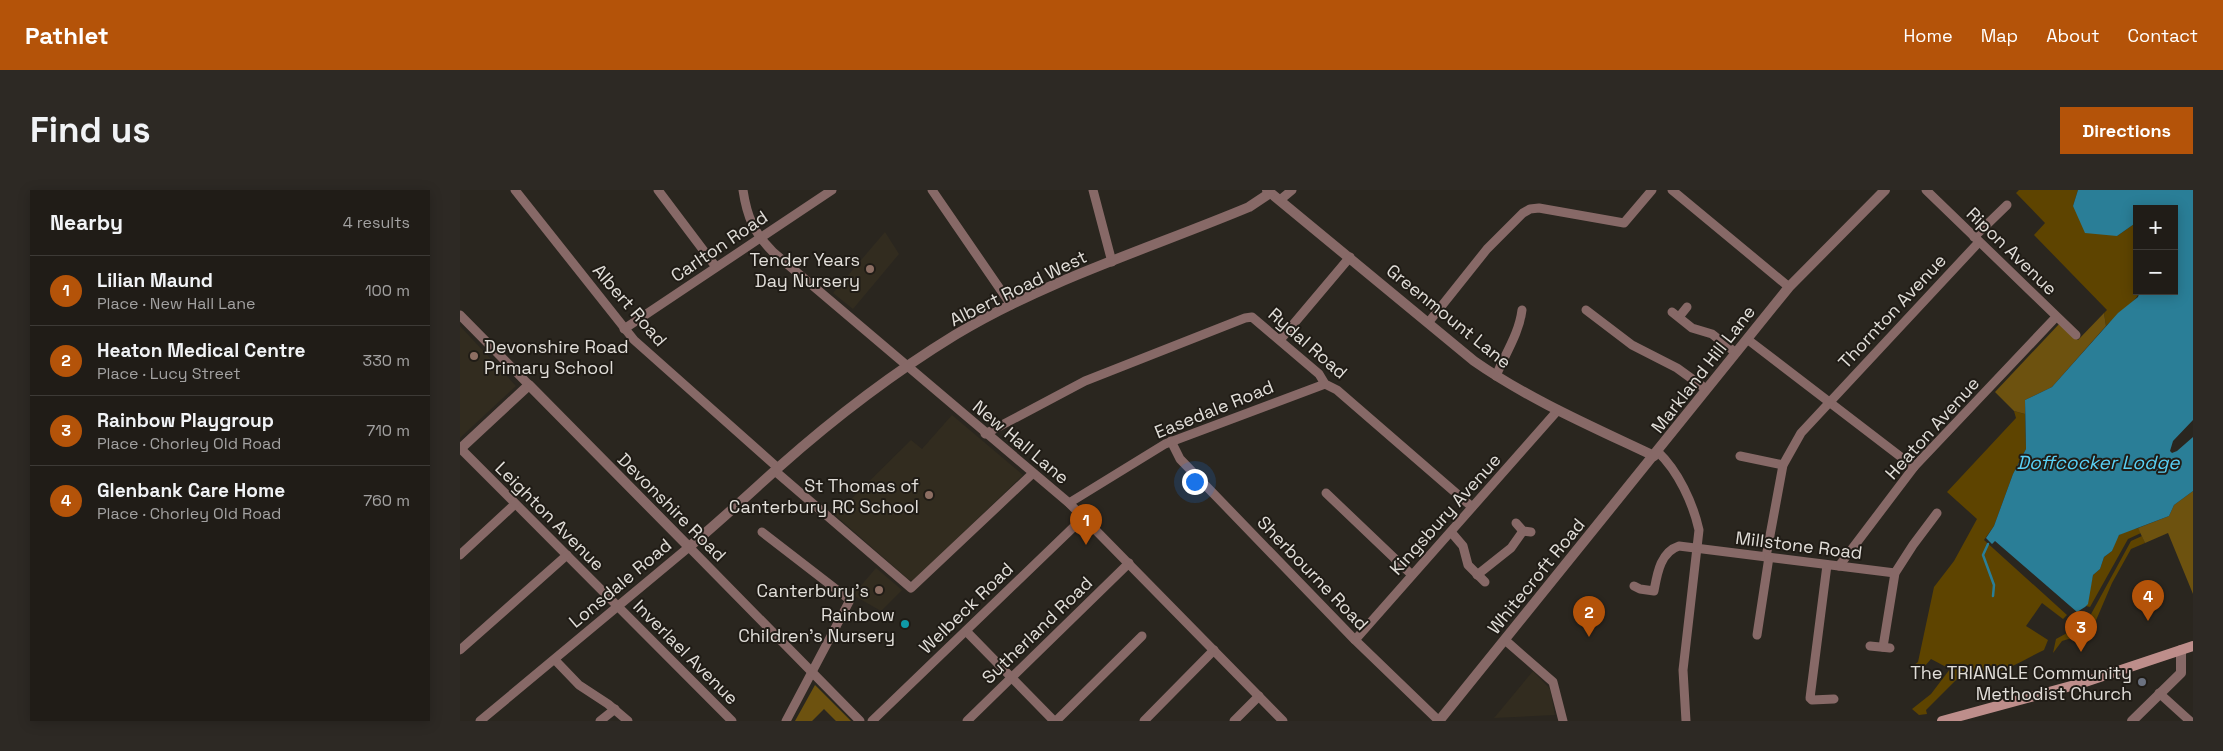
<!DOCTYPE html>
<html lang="en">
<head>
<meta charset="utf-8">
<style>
  :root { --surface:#201c17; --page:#2d2924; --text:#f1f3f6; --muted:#a2a1a1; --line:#3d3a36; --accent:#b45309 }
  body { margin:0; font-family:"Space Grotesk",sans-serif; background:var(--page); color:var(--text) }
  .controls { position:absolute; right:15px; top:15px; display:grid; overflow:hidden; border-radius:0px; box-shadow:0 2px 12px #0003 }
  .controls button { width:45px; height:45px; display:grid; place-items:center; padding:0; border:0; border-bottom:1px solid var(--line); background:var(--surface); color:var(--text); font:25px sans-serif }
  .you { position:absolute; left:734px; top:291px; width:18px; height:18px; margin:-12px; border:4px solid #fff; border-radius:50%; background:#1a73e8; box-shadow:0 0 0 8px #1a73e833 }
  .badge { display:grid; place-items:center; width:32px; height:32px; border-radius:50%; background:var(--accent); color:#fff; font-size:16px; font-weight:700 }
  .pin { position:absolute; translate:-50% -41px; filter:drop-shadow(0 1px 2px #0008) }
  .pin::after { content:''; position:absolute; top:26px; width:18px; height:15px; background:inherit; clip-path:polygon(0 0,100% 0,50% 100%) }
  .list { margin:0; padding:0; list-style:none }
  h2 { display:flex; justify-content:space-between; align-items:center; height:65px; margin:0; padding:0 20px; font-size:21px }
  h2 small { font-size:16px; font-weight:400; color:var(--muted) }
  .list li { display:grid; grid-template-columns:32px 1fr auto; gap:15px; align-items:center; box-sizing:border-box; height:70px; padding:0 20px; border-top:1px solid var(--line) }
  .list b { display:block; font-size:19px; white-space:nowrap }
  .list p { margin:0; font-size:16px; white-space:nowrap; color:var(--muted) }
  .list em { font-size:16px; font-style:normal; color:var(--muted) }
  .map { position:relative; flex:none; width:1733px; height:531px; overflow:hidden; border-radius:0px }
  header { display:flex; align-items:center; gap:30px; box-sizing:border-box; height:70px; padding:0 25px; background:var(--accent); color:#fff }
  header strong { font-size:24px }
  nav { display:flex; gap:28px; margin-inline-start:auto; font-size:18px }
  .intro { display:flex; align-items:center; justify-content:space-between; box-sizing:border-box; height:120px; padding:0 30px }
  h1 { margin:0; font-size:35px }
  .button { padding:12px 22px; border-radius:0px; background:var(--accent); color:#fff; font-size:18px; font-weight:700 }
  main { display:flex; gap:30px; padding:0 30px }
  aside { flex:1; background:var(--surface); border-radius:0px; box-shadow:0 2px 12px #0003 }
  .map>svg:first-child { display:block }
</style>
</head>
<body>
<header>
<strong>Pathlet</strong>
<nav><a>Home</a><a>Map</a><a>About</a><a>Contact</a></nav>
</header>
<div class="intro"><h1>Find us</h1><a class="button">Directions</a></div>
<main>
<aside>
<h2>Nearby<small>4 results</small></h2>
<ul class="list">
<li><span class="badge">1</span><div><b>Lilian Maund</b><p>Place · New Hall Lane</p></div><em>100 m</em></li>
<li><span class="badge">2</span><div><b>Heaton Medical Centre</b><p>Place · Lucy Street</p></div><em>330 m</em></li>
<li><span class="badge">3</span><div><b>Rainbow Playgroup</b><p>Place · Chorley Old Road</p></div><em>710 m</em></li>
<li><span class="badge">4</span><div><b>Glenbank Care Home</b><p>Place · Chorley Old Road</p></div><em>760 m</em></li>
</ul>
</aside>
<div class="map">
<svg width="1733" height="531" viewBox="0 0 1733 531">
  <rect width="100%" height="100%" fill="#2a261f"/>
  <g fill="#322c1f">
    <polygon points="425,42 439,64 393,119 373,103"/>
    <polygon points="0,136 56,196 0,248"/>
    <polygon points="492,225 563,285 453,391 448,389 375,325 451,250 462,259"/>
    <polygon points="416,378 442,400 421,421 393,405"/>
    <polygon points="1073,481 1090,499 1095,525 1034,528"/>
  </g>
  <g fill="#5e4400">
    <path d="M 1559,0 L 1618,0 L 1613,16 L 1657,46 L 1677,32 L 1677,101 L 1680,101 C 1677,111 1655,127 1646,136 L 1644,123 L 1647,120 L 1574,45 L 1585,33 L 1556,3 Z"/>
    <path d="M 1554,221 L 1565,224 L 1566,259 L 1553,284 L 1534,336 L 1524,350 L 1607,425 L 1603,429 L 1582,413 L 1566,436 L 1588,450 L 1584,460 C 1555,474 1535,490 1501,485 L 1466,520 L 1467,524 L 1459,525 L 1452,519 L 1471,504 L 1490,479 L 1471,469 L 1464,477 L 1450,478 L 1458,472 L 1474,397 L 1494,371 L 1517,329 L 1487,302 L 1556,228 Z"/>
    <polygon points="1678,338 1681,343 1668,349 1630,417 1626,416 1633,385 1640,379 1644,367 1652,361 1656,350 1659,345 1668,340"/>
    <polygon points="1682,346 1685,353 1671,359 1652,393 1631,442 1602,451 1593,463 1596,449 1618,437 1630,426 1671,351"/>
  </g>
  <g fill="#6d520f">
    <polygon points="1644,123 1646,136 1592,197 1565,210 1565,224 1554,221 1535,202 1600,133 1618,150"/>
    <polygon points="1733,301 1733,404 1708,343 1685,353 1678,338 1709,326 1714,315"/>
    <polygon points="355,495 391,531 376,531 364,519 352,531 335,531"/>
  </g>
  <polygon fill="#2a7e97" points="1618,0 1733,0 1733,230 1713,251 1710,261 1712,263 1717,261 1733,247 1733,301 1714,315 1709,326 1659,345 1652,361 1644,367 1640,379 1633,385 1628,414 1625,417 1617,422 1535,351 1532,354 1526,348 1534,336 1553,284 1566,259 1565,210 1592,197 1658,123 1678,107 1680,101 1714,101 1714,19 1677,19 1677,32 1657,46 1625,43 1613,16"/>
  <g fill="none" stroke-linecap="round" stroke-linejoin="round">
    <polyline stroke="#2a7e97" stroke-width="2.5" points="1528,354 1523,365 1534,395 1533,406"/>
    <g stroke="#876967" stroke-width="9">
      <polyline points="55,0 174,150 318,278"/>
      <polyline points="198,0 256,77"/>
      <path d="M 283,0 C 287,27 294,43 313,62 L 609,313 L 823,531"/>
      <polyline points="472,0 551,115"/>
      <polyline points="633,0 652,72"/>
      <polyline points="1212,0 1329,97"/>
      <polyline points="1466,0 1616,145"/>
      <polyline points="820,10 832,0"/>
      <polyline points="1514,47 1547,15"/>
      <polyline points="1126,120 1172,155 1217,178 1246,199"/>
      <polyline points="1212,122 1232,138 1252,144 1276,163"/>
      <polyline points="0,125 69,195"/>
      <polyline points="1219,127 1227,117"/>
      <polyline points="968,133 1027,59 1063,23 1070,19 1079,18 1164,33 1192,0"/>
      <polyline points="164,139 372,0"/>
      <polyline points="1287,149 1454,277"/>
      <polyline points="820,150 890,67"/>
      <path d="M 1036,186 C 1045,164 1059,144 1062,120"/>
      <polyline points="525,244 625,191 785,128 792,127 859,184 865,194 877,200 1012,317"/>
      <polyline points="711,251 720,269 895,450 979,531"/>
      <polyline points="0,258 272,531"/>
      <path d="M 1198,262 C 1218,281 1233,313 1239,340 L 1223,480 L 1226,531"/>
      <polyline points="1280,266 1323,275"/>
      <polyline points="315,281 451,398 572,284"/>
      <polyline points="866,303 952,385"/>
      <polyline points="609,313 705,254 865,194"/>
      <polyline points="1056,333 1063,341 1071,342"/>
      <polyline points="302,342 390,410 326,531"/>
      <polyline points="991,342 1003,356 1008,375 1025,392"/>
      <polyline points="0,365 55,314"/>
      <polyline points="1306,367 1323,275 1341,243 1519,52"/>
      <polyline points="1367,375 1350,508 1352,510 1374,509"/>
      <polyline points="1379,376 1454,277 1596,127"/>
      <polyline points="1017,385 1051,358 1063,341"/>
      <path d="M 1174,396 L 1180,399 L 1194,401 C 1197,385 1200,362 1219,356 L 1435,383"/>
      <polyline points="506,441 594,531"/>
      <polyline points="1297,445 1309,367"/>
      <polyline points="895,450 1098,220"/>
      <polyline points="1045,450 1093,492 1103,531"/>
      <polyline points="1410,456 1430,458"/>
      <polyline points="1423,457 1435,383 1453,355 1477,323"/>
      <polyline points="0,460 107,365"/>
      <polyline points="95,470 119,495 148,514 168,531"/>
      <polyline points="1699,503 1730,531"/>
      <polyline points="20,531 229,357 400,531"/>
      <polyline points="140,531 155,519"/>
      <polyline points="412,531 624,327"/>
      <polyline points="507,531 669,373"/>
      <polyline points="596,531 682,446"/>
      <polyline points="684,531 754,460"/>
      <polyline points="774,531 799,506"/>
    </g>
    <g stroke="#876967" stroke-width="10">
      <path d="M 807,0 L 1014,171 C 1070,210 1133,237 1194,266"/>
      <path d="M 0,259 L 69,195 L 229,357 C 260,331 289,304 319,277 C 373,229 433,183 495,145 C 586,90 691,58 789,17 L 810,3"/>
      <polyline points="979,531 1329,97 1425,0"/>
      <polyline points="1672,531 1721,483 1721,460"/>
    </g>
    <polyline stroke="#be8e8b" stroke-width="10" points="1482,531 1622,493 1733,456"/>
  </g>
  <g fill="#8d6e63" stroke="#201c16" stroke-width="2">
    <circle cx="410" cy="79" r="5"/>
    <circle cx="14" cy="166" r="5"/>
    <circle cx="469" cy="305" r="5"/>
    <circle cx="419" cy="400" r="5"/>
  </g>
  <circle fill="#0f9aa8" stroke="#201c16" stroke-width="2" cx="445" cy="434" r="5"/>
  <circle fill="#6b7280" stroke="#201c16" stroke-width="2" cx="1682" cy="492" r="5"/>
  <g text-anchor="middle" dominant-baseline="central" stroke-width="4" stroke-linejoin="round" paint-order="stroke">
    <g font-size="18" fill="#e1ded9" stroke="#201c16">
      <text transform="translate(259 56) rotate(-34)">Carlton Road</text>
      <text transform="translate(1552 61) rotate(44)">Ripon Avenue</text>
      <text transform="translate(558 98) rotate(-26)">Albert Road West</text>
      <text transform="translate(170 115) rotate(49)">Albert Road</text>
      <text transform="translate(1432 121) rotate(-47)">Thornton Avenue</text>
      <text transform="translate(989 126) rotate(39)">Greenmount Lane</text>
      <text transform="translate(848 153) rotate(41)">Rydal Road</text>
      <text transform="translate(1243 179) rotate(-52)">Markland Hill Lane</text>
      <text transform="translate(754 219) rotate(-22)">Easedale Road</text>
      <text transform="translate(1472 238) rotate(-48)">Heaton Avenue</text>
      <text transform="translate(561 252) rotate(40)">New Hall Lane</text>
      <text transform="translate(212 317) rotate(45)">Devonshire Road</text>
      <text transform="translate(985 324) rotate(-48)">Kingsbury Avenue</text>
      <text transform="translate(90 326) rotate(45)">Leighton Avenue</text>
      <text transform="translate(1339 355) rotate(7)">Millstone Road</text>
      <text transform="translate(853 383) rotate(46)">Sherbourne Road</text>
      <text transform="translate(1076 386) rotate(-51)">Whitecroft Road</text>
      <text transform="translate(160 393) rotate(-40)">Lonsdale Road</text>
      <text transform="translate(506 418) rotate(-44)">Welbeck Road</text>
      <text transform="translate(577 440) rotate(-44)">Sutherland Road</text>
      <text transform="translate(226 462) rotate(45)">Inverlael Avenue</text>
    </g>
    <g font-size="18" fill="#e1ded9" stroke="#201c16" text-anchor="end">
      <text x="400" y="69">Tender Years<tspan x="400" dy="21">Day Nursery</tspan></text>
      <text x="24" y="156" text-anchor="start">Devonshire Road<tspan x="24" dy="21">Primary School</tspan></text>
      <text x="459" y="295">St Thomas of<tspan x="459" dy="21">Canterbury RC School</tspan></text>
      <text x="409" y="400">Canterbury's</text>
      <text x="435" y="424">Rainbow<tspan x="435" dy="21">Children's Nursery</tspan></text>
      <text x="1672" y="482">The TRIANGLE Community<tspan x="1672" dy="21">Methodist Church</tspan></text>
    </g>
    <g font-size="19" font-style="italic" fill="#5ad0f5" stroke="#201c16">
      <text x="1638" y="272">Doffcocker Lodge</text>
    </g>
  </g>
</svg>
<div class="controls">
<button>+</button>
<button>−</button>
</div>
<div class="you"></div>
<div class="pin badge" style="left:626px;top:355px">1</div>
<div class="pin badge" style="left:1129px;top:447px">2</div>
<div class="pin badge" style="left:1621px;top:462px">3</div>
<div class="pin badge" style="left:1688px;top:431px">4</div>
</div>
</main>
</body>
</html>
